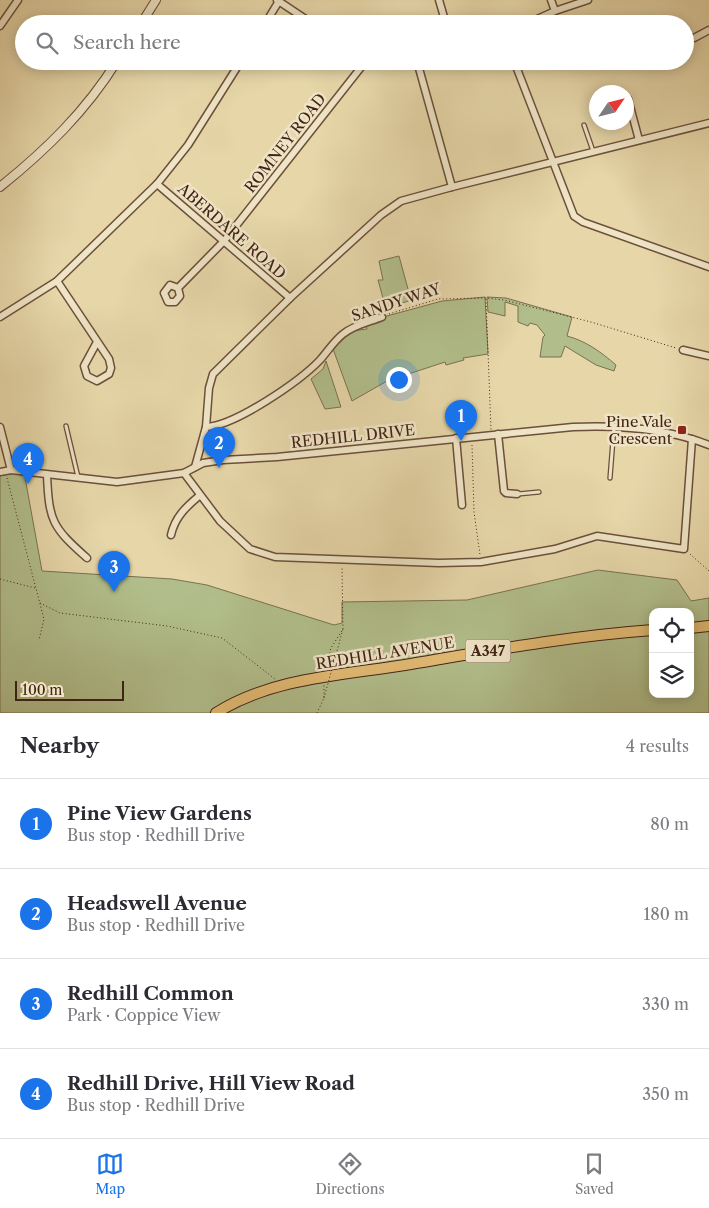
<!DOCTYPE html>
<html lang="en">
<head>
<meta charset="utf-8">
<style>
  :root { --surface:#fff; --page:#f2f2f3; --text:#2b2b33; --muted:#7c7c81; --line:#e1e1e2; --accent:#1a73e8 }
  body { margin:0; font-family:"Libre Caslon Text",serif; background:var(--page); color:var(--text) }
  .controls { position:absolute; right:15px; bottom:15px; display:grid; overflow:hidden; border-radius:10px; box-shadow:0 2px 12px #0003 }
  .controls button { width:45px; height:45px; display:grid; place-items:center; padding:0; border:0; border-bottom:1px solid var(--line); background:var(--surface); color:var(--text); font:25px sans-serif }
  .compass { position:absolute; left:589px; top:85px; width:45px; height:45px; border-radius:50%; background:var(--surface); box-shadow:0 2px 12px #0003; rotate:55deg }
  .scale { position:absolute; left:15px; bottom:12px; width:109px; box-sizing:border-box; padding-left:5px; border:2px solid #422417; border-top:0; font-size:14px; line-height:18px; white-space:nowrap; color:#422417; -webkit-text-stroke:4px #efe4c6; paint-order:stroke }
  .you { position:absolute; left:398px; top:379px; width:18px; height:18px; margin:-12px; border:4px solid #fff; border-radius:50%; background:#1a73e8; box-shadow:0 0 0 8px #1a73e833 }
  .badge { display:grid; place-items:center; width:32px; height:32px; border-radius:50%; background:var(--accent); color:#fff; font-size:16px; font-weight:700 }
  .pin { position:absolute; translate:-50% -41px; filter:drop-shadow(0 1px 2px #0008) }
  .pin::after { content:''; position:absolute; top:26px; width:18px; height:15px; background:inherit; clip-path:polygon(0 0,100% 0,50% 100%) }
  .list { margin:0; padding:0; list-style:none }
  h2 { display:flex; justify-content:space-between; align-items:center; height:65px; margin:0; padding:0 20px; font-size:21px }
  h2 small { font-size:16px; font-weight:400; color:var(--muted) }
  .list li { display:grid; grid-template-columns:32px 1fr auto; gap:15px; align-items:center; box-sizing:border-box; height:90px; padding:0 20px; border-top:1px solid var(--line) }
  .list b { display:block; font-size:19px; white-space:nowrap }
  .list p { margin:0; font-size:16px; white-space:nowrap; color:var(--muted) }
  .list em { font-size:16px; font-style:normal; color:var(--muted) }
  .icon { flex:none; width:28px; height:28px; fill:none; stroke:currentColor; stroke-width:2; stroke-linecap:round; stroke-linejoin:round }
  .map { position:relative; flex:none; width:709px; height:713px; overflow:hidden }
  .search { position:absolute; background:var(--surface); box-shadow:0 2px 12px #0003; left:15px; right:15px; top:15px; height:55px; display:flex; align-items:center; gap:12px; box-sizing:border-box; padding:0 18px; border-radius:28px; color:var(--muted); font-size:19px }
  .sheet { height:425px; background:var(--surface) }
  nav { display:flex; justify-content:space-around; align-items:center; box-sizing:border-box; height:70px; border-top:1px solid var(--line); background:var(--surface); font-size:14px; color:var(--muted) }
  nav a { display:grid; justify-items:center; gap:2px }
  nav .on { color:var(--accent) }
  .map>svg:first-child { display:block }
</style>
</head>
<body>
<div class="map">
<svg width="709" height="713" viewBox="0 0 709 713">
  <rect width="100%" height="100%" fill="#e6d6a8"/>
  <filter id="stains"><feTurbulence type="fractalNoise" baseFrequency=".004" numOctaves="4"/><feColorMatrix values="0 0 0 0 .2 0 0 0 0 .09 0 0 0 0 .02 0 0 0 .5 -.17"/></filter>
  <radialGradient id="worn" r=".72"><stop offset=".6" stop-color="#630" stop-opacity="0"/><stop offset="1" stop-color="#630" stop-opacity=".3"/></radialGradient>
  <g fill="#b1be8b" stroke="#7a7151" fill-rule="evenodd">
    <polygon points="399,256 411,300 386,309 378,280 383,280 379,261"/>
    <polygon points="485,297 488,354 463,358 464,360 446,365 445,362 387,381 352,401 333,349 352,331 367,329 365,322 442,301"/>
    <path d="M 487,297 L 506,298 L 572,317 L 567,336 C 586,341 601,352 616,365 L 614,371 L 596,365 L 565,346 L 561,357 L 540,357 L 543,337 L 545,335 L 537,325 L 530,323 L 528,326 L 518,322 L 518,306 L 505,302 L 505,316 L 488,312 Z"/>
    <polygon points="326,361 341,407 325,409 311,379 323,369"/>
    <path d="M 0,472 L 24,472 L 42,571 L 172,579 L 207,585 L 334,625 L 342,623 L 342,602 L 467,600 L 598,570 L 677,580 L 691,601 L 709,598 L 709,713 L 0,713 ZM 653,612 L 690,612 L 690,694 L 653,694 Z"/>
  </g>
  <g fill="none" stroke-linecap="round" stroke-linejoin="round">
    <g stroke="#6b503b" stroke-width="5.5">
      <g id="service">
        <polyline points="584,125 593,151"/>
        <polyline points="66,426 78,477"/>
        <polyline points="610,478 614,427"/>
        <polyline points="518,494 539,492"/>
      </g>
    </g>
    <g stroke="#6b503b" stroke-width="9">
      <g id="minor">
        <polyline points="277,0 313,24"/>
        <polyline points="439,0 446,24"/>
        <polyline points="551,0 555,11"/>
        <polyline points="265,24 279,1"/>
        <polyline points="526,24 555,11 588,0"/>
        <polyline points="0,26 18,0"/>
        <polyline points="694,38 709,30"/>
        <polyline points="417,61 452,187"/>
        <polyline points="514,61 574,216 583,222 709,267"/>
        <polyline points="628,99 639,140"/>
        <polyline points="157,184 290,298"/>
        <polyline points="57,281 109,359 111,368 109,374 97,381 87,376 84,366 97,342"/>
        <polyline points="178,288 170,285 164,293 168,302 175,302 180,296 178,288 224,241 366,61"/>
        <polyline points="0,317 57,281 157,184 188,145 241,61"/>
        <polyline points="683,350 709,356"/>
        <polyline points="0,427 11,470"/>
        <path d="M 206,427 C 235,426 300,381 320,360 C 328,351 334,341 343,334 C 354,325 369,322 382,317"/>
        <polyline points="498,434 504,491 506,493 517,494"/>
        <polyline points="456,438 462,505"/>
        <polyline points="195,467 206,427 209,388 213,374 290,298 381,215 401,201 452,187 709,123"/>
        <path d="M 0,472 L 11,470 L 117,482 L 184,473 L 203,463 L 223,460 L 277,457 L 573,427 C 618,425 666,428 709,445"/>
        <polyline points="184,473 220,521 250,549 275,557 439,563 481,562 555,549 597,536 684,549 692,439"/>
        <path d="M 47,475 C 49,521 52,527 87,558"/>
        <path d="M 171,535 C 175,517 186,507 199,496"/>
      </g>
    </g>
    <g stroke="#6b503b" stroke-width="10">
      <g id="tertiary">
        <polyline points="141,24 156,0"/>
        <path d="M 0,187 C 46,150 86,111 117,61"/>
      </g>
    </g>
    <g stroke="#422417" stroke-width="12">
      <g id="primary">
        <polyline points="690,628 709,626"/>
        <path d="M 216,713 C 271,678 342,675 405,665 C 488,651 569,636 653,630"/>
      </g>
    </g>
    <g stroke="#422417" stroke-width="1" stroke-dasharray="1 2.5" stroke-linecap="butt">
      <polyline points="486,299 491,430"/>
      <polyline points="389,314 438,299 486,298 504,300 591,322 676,348"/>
      <polyline points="472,445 474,512 480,555"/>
      <polyline points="7,478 44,619 39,640"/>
      <polyline points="690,554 709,571"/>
      <polyline points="0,579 35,588"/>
      <polyline points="40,603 60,613 167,626 222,638 275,679"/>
      <polyline points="326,667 331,648 343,629 342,567"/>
      <polyline points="317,713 324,698 324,685"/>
    </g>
    <use href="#service" stroke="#efe4c6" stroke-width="3"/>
    <use href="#minor" stroke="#efe4c6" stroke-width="6"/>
    <use href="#tertiary" stroke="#efe4c6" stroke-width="8"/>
    <use href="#primary" stroke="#e3bb74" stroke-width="10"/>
    <polyline stroke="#422417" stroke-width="1" stroke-dasharray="1 2.5" stroke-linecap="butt" points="324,698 343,629"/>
  </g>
  <rect fill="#8f2418" stroke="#efe4c6" stroke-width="2" x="677" y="425" width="10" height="10" rx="2.5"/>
  <g text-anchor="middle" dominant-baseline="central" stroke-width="5" stroke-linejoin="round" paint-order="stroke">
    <rect fill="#efe4c6" stroke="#765e4c" stroke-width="1" x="465.5" y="639.5" width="45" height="23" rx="4"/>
    <g font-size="14" font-weight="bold" fill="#422417">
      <text x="488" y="651">A347</text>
    </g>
    <g font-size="15" fill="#422417" stroke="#efe4c6">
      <text transform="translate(285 143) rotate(-52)">ROMNEY ROAD</text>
      <text transform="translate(232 231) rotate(41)">ABERDARE ROAD</text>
      <text transform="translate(396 302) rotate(-18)">SANDY WAY</text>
      <text transform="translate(353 436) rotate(-6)">REDHILL DRIVE</text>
      <text transform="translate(385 653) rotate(-9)">REDHILL AVENUE</text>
    </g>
    <g font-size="15" fill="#422417" stroke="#efe4c6" text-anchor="end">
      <text x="672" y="421">Pine Vale<tspan x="672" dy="17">Crescent</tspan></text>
    </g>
  </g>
  <rect width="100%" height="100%" filter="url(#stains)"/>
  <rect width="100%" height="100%" fill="url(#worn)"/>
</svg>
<div class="controls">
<button><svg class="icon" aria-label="locate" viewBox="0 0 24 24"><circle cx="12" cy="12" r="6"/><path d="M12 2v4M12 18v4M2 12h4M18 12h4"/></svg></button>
<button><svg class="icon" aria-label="layers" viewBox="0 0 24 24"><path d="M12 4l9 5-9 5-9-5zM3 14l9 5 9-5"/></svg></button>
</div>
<svg class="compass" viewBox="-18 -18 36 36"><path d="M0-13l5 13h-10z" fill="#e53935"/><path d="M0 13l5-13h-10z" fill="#7c7c81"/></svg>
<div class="scale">100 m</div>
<div class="you"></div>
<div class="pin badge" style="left:461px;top:441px">1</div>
<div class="pin badge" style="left:219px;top:468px">2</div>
<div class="pin badge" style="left:114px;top:592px">3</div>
<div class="pin badge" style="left:28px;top:484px">4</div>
<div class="search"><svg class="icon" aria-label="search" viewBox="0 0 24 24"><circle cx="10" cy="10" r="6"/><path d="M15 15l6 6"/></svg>Search here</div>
</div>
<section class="sheet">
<h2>Nearby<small>4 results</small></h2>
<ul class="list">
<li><span class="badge">1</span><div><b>Pine View Gardens</b><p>Bus stop · Redhill Drive</p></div><em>80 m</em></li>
<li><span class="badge">2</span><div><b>Headswell Avenue</b><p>Bus stop · Redhill Drive</p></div><em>180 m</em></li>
<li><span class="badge">3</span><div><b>Redhill Common</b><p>Park · Coppice View</p></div><em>330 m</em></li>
<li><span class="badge">4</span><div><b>Redhill Drive, Hill View Road</b><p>Bus stop · Redhill Drive</p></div><em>350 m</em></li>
</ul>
</section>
<nav>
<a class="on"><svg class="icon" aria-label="map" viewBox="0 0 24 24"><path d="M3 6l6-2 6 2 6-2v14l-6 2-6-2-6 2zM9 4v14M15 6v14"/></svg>Map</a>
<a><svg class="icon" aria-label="directions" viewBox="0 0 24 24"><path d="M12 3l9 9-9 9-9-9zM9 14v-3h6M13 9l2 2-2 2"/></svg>Directions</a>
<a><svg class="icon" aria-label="saved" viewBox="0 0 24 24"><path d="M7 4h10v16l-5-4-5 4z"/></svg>Saved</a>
</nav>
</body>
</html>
